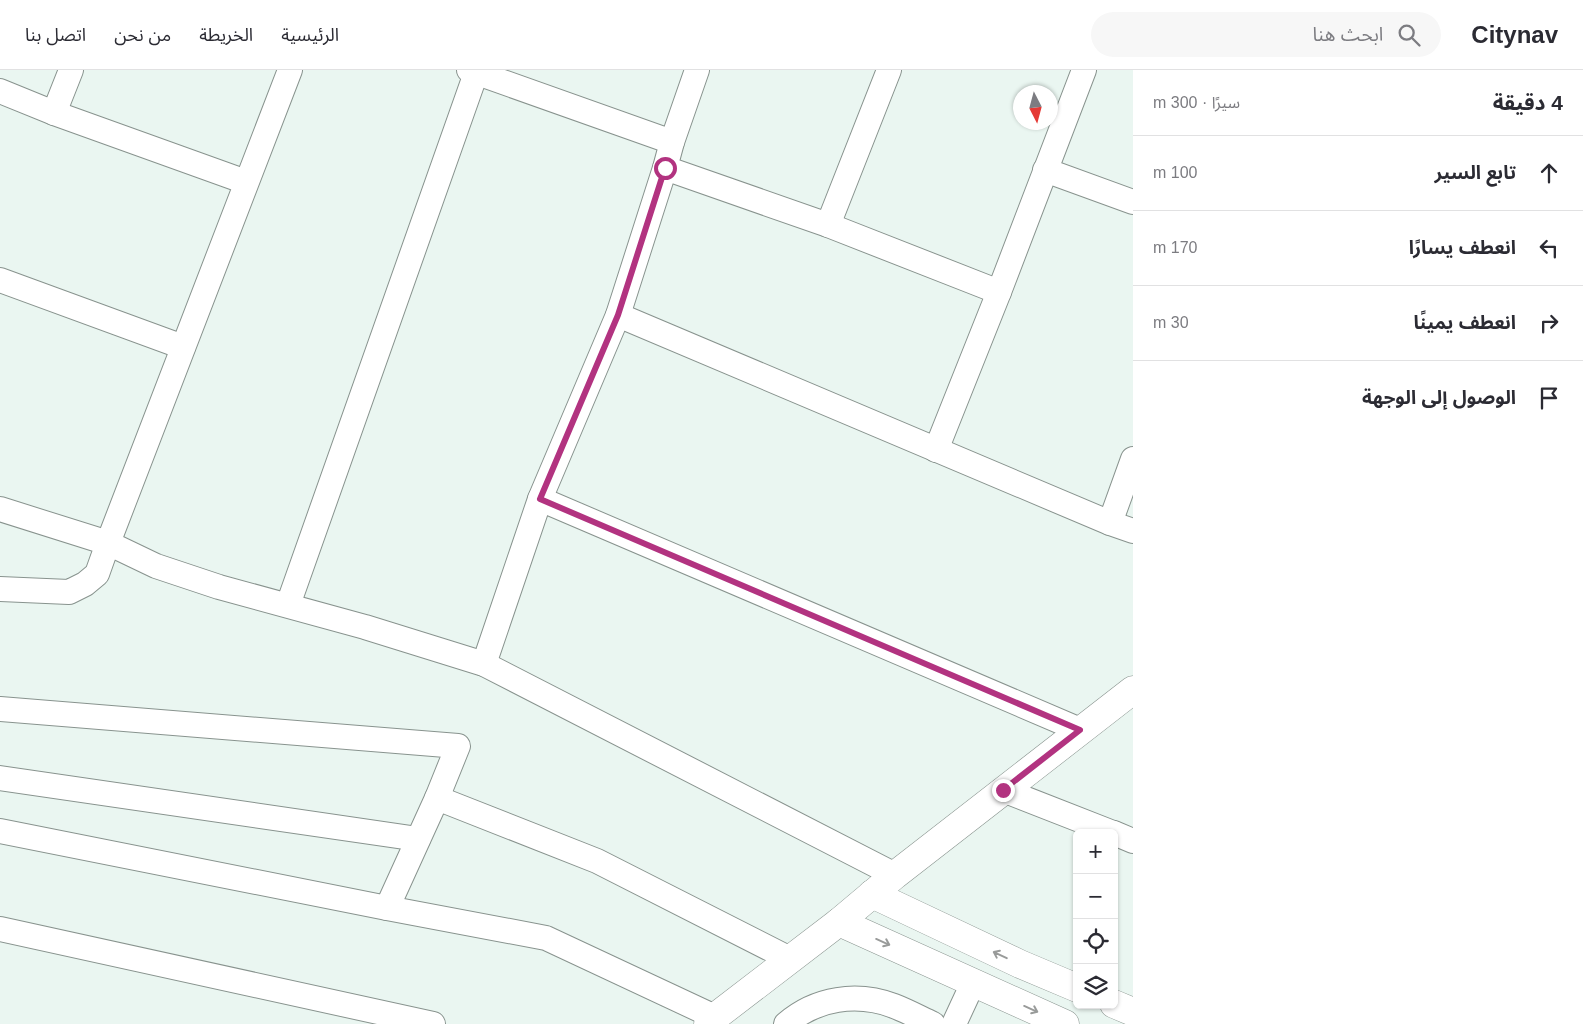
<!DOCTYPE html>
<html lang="ar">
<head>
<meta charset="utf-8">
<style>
  :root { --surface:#fff; --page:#f7f7f7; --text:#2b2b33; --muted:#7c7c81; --line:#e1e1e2 }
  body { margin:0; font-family:Helvetica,"Noto Sans Arabic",sans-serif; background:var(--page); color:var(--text); direction:rtl }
  .controls { position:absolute; right:15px; bottom:15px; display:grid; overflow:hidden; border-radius:8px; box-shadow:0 1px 4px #0004 }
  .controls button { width:45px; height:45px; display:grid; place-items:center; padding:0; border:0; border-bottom:1px solid var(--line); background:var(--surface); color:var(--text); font:25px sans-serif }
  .compass { position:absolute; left:1013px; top:15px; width:45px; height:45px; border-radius:50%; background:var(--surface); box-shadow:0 1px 4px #0004; rotate:174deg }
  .stop { position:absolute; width:15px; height:15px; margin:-11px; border:4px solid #b23380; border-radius:50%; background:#fff }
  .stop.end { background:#b23380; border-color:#fff; box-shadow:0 1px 5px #0008 }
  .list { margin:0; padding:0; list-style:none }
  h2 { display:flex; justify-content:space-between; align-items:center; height:65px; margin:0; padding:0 20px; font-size:21px }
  h2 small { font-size:16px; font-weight:400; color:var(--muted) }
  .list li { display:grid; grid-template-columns:32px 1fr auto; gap:15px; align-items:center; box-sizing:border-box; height:75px; padding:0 20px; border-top:1px solid var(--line) }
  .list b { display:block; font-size:19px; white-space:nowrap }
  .list em { font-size:16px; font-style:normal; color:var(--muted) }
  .icon { flex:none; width:28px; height:28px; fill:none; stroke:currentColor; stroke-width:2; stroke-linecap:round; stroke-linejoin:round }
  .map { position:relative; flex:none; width:1133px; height:954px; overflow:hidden; direction:ltr }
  header { display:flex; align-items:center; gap:30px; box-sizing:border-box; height:70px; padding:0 25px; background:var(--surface); border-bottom:1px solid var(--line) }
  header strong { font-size:24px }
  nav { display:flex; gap:28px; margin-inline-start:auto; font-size:18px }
  .search { width:350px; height:45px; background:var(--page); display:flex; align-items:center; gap:12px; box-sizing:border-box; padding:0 18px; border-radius:28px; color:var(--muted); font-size:19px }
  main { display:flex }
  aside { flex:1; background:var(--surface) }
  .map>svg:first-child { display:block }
</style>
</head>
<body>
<header>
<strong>Citynav</strong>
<div class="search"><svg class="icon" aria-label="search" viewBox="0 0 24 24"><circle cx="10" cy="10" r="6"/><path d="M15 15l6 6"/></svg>ابحث هنا</div>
<nav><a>الرئيسية</a><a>الخريطة</a><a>من نحن</a><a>اتصل بنا</a></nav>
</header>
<main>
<aside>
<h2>4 دقيقة<small>سيرًا · 300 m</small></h2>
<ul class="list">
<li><svg class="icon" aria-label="ahead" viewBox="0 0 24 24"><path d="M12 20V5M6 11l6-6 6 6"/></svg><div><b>تابع السير</b></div><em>100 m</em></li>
<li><svg class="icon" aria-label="left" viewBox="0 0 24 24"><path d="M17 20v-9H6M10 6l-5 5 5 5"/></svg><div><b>انعطف يسارًا</b></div><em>170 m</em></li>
<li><svg class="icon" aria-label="right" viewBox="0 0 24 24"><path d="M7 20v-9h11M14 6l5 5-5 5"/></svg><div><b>انعطف يمينًا</b></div><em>30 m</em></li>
<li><svg class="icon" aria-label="arrive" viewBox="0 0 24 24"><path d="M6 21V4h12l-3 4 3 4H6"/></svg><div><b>الوصول إلى الوجهة</b></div></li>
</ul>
</aside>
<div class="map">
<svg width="1133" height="954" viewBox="0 0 1133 954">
  <rect width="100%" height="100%" fill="#eaf6f1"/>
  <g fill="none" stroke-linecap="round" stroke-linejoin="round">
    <g stroke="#88938e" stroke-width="26">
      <g id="minor">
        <polyline points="469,0 672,72"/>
        <polyline points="0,21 54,43 246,112"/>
        <polyline points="54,43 71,0"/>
        <polyline points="665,98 828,155 999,222"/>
        <polyline points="1045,100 1133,132"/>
        <polyline points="828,155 889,0"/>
        <polyline points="0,210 183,277"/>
        <polyline points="618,245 1110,453 1133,461"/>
        <polyline points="936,380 999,222 1084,0"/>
        <polyline points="540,429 1080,660"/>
        <polyline points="0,439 108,473 156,496 219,517 365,557 484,594 895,805"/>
        <polyline points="1110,453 1133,389"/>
        <polyline points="0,519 69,522 85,514 97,504 108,473 290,0"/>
        <polyline points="288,535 476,3"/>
        <polyline points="484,594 540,429 618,245 665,98 672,72 697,0"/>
        <polyline points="0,639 458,676 437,728 387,838"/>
        <polyline points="0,708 418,769"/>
        <polyline points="1003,720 1113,763"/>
        <polyline points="437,728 597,791 790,889"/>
        <polyline points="0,761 387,838 546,868 715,947"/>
        <polyline points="1114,763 1133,771"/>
        <polyline points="0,859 433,954"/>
        <path d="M 786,954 C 816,928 857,922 894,936 C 907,941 920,948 933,954"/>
        <polyline points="954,954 973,913"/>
      </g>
    </g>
    <g stroke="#88938e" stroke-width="29">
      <g id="tertiary">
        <polyline points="872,824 1020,894 1077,918"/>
        <polyline points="839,852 1065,954"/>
        <polyline points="1114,934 1133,942"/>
        <polyline points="708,954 715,947 839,852 895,805 1133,620"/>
      </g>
    </g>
    <use href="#minor" stroke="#fff" stroke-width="24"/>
    <use href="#tertiary" stroke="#fff" stroke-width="28"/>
  </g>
  <defs><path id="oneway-shaft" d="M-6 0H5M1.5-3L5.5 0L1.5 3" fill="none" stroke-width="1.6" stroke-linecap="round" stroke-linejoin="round" transform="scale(1.25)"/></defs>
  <g stroke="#999b9a">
    <use href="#oneway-shaft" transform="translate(883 872) rotate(24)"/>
    <use href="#oneway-shaft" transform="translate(1000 885) rotate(-155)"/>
    <use href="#oneway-shaft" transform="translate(1031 939) rotate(24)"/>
  </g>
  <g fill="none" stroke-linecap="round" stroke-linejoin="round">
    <polyline stroke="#b23380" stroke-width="6" points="665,98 618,245 540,429 1080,660 1003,720"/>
  </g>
</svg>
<div class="controls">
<button>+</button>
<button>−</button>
<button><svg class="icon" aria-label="locate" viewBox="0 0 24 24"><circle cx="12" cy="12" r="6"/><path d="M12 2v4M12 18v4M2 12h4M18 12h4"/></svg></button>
<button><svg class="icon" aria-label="layers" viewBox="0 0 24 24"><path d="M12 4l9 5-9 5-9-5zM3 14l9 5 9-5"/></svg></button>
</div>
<svg class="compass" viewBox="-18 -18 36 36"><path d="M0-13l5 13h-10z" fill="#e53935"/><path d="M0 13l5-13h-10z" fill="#7c7c81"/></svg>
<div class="stop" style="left:665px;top:98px"></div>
<div class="stop end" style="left:1003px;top:720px"></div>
</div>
</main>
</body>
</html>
